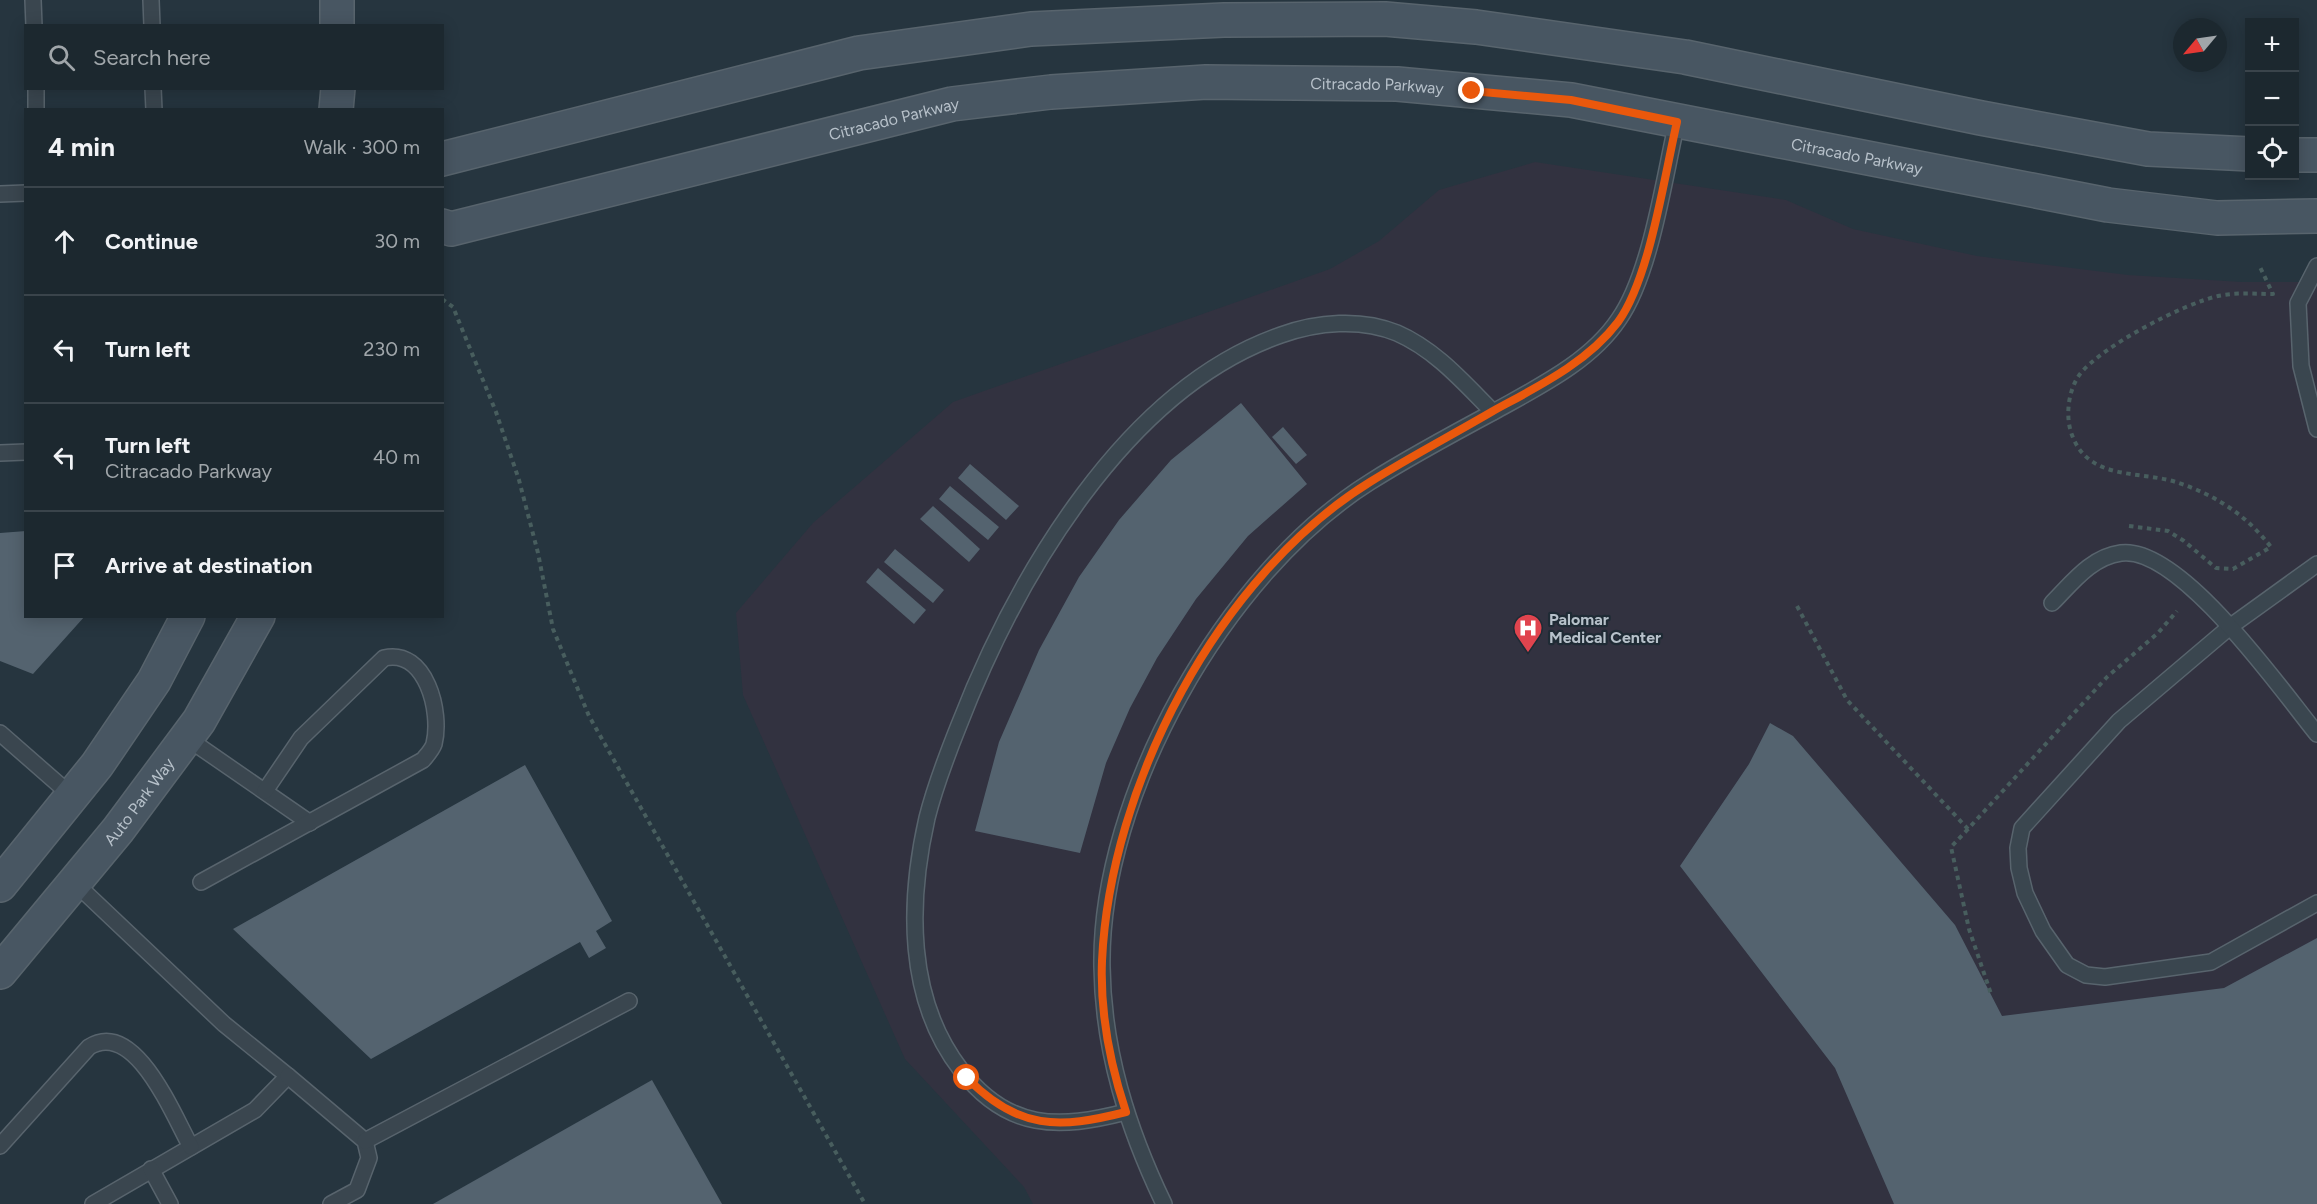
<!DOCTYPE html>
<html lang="en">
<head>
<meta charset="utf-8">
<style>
  :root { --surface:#1c282f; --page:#253037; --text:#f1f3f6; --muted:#a0a6aa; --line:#3a444b }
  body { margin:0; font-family:Figtree,sans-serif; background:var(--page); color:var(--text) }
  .controls { position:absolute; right:18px; top:18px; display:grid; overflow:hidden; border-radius:0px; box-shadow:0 3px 15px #0003 }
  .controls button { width:54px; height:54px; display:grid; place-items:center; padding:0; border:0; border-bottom:2px solid var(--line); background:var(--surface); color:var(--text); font:30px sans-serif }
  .compass { position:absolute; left:2173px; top:18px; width:54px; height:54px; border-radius:50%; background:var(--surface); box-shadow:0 3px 15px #0003; rotate:241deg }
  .stop { position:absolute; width:18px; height:18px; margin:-14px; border:4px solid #ea580c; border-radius:50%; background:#fff }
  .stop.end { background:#ea580c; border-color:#fff; box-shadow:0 2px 6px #0008 }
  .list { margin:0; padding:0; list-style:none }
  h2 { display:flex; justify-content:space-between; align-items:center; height:78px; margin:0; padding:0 24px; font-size:26px }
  h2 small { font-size:20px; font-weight:400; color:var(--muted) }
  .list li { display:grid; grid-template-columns:39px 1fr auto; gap:18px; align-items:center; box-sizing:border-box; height:108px; padding:0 24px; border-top:2px solid var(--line) }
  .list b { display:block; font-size:22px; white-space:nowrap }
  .list p { margin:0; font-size:20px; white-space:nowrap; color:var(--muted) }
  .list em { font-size:20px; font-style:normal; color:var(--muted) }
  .icon { flex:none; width:33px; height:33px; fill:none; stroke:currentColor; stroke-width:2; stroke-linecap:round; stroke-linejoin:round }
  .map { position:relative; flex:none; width:2317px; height:1204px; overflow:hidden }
  .search { position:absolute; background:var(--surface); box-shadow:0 3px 15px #0003; left:24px; top:24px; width:420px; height:66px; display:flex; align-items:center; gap:15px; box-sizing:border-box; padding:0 21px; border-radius:0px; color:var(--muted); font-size:22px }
  .panel { position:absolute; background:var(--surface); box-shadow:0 3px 15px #0003; left:24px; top:108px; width:420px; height:510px; border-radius:0px }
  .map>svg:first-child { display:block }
</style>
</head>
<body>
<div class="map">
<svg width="2317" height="1204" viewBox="0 0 2317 1204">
  <rect width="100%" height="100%" fill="#26353f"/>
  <polygon fill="#323240" points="1535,162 1786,200 1853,229 1977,256 2128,275 2242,282 2317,282 2317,1204 1033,1204 1024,1187 905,1059 743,695 736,613 813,523 953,402 1330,269 1379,241 1439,190"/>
  <g fill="#54636f">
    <polygon points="1241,403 1307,484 1248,536 1196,599 1157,658 1130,708 1106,763 1080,853 975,831 999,742 1039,650 1079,577 1119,520 1171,460"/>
    <polygon points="1283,427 1307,455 1296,464 1272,437"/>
    <polygon points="970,464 1019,506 1006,520 958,478"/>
    <polygon points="950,486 999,527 988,540 939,499"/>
    <polygon points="933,506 980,549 969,562 920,519"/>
    <polygon points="26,531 26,616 85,616 33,674 0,661 0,533"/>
    <polygon points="895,549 944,590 933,603 884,562"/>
    <polygon points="878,568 926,610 914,624 866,582"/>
    <polygon points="1770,723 1793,736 1955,925 2002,1016 2224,988 2317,938 2317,1204 1894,1204 1835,1068 1680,866 1749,764"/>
    <polygon points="525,765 612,921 596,931 606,948 589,958 580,942 371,1059 233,929"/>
    <polygon points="652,1080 722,1204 433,1204"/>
  </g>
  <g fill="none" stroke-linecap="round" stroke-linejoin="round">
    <g stroke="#58646d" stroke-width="18">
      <g id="service">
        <polyline points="33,0 34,26"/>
        <polyline points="151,0 152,26"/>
        <polyline points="36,88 36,110"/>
        <polyline points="153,88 154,110"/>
        <polyline points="0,194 26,193"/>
        <polyline points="2317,266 2298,303 2301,366 2317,429"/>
        <polyline points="0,453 26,452"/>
        <polyline points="2317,564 2231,626 2119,721 2022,828 2018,848 2019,868 2025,893 2043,931 2067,965 2086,975 2105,977 2211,962 2317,903"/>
        <path d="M 2052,603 C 2072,583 2091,557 2121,553 C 2180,545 2282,691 2317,734"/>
        <polyline points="0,733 72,796"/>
        <polyline points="187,738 310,823"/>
        <polyline points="74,882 224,1024 288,1076 255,1110 93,1204"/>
        <path d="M 201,882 L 423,760 C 427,755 432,750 434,744 C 442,712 426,648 384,658 L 301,738 L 265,791"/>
        <polyline points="288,1076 365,1141 369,1158 357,1190 331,1204"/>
        <path d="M 1126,1112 C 1059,1129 1008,1131 961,1070 C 906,999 908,902 927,818 C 935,786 947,755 959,725 C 1016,578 1125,389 1281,335 C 1317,322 1361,318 1397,333 C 1436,350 1464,383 1493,412"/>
        <polyline points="365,1141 629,1001"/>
        <path d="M 0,1146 L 89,1047 C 135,1018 173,1115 191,1147"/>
        <polyline points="151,1169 170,1204"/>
        <path d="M 1164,1204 C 1128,1129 1103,1051 1102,967 C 1099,796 1225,573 1370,482 C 1411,456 1454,433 1497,410 C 1540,386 1591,361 1619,319 C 1651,273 1664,178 1677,122"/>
      </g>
    </g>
    <g stroke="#58646d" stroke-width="36">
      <g id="secondary">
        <polyline points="337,0 337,26"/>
        <polyline points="336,110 338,88"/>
        <polyline points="2294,155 2317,155"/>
        <polyline points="442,159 859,53 1031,29 1224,20 1385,19 1476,27 1685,57 1981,118 2148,149 2250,154"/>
        <path id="s1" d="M 442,226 L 451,229 L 952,104 L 1051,92 L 1206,82 L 1397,84 L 1571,100 L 2108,205 L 2217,218 L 2317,216"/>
        <polyline points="0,885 97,765 154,681 188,616"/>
        <path id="s2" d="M 0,972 L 118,830 L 199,721 L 258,616"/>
      </g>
    </g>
    <g stroke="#485e5e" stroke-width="4" stroke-dasharray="4.5 4.5" stroke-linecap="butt">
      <polyline points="442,299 453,307 496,412 519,480 538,553 553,629 589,716 865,1204"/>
      <path d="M 2129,526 L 2168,531 L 2184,541 L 2216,568 L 2233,569 L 2271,547 C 2246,515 2217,496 2179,483 C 2142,470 2089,482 2072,435 C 2065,417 2068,390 2080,374 C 2102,346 2183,304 2218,296 C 2237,292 2255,294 2273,294 L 2260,267"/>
      <polyline points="1797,606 1847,700 1968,829 2107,677 2158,633 2177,611"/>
      <polyline points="1968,829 1951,847 1969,929 1991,994"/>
    </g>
    <use href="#service" stroke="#3a464f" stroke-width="15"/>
    <use href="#secondary" stroke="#485662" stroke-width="33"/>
  </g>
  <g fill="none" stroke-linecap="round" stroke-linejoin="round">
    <path stroke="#ea580c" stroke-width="8" d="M 967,1078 C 1018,1130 1059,1129 1126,1112 C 1110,1064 1100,1012 1102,961 C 1110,785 1218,576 1370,482 C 1410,457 1452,435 1493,411 C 1537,387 1587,363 1618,322 C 1650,278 1664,177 1677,122 L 1571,100 L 1472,91"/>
  </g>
  <defs>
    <g id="hospital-pin" transform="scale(1.5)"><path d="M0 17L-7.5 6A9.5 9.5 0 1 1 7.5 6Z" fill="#e0444e" stroke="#1f2b35"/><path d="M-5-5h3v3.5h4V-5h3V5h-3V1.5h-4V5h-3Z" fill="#fff"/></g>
  </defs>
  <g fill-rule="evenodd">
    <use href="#hospital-pin" x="1528" y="628"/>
  </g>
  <g text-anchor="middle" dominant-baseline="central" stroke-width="4.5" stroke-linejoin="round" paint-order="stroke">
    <g font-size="16" fill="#b7c1ca" stroke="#1f2b35">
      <text stroke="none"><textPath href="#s1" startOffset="952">Citracado Parkway</textPath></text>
      <text stroke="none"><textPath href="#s1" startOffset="466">Citracado Parkway</textPath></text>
      <text stroke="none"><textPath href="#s1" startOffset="1438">Citracado Parkway</textPath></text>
      <text stroke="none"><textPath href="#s2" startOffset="220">Auto Park Way</textPath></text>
    </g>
    <g font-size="16" font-weight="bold" fill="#b7c1ca" stroke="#1f2b35" text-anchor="start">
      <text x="1549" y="619">Palomar<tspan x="1549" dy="18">Medical Center</tspan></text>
    </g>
  </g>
</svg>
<div class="controls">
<button>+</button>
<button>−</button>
<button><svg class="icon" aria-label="locate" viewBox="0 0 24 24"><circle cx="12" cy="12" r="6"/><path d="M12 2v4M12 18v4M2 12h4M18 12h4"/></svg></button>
</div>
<svg class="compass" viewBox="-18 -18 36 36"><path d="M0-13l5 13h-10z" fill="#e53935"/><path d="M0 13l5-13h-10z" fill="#a0a6aa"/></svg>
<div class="stop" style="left:967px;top:1078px"></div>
<div class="stop end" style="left:1472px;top:91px"></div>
<div class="search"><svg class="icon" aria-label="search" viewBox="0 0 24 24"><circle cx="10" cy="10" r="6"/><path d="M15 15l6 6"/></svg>Search here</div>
<section class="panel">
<h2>4 min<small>Walk · 300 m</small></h2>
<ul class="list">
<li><svg class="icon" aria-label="ahead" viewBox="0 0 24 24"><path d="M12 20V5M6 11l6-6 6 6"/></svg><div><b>Continue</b></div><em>30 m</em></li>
<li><svg class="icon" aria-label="left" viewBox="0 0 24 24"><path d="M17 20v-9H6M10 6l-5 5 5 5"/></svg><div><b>Turn left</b></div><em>230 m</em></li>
<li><svg class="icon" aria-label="left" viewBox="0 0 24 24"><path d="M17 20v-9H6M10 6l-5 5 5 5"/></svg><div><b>Turn left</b><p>Citracado Parkway</p></div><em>40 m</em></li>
<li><svg class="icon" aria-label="arrive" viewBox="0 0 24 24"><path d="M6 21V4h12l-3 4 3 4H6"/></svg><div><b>Arrive at destination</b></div></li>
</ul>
</section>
</div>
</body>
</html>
